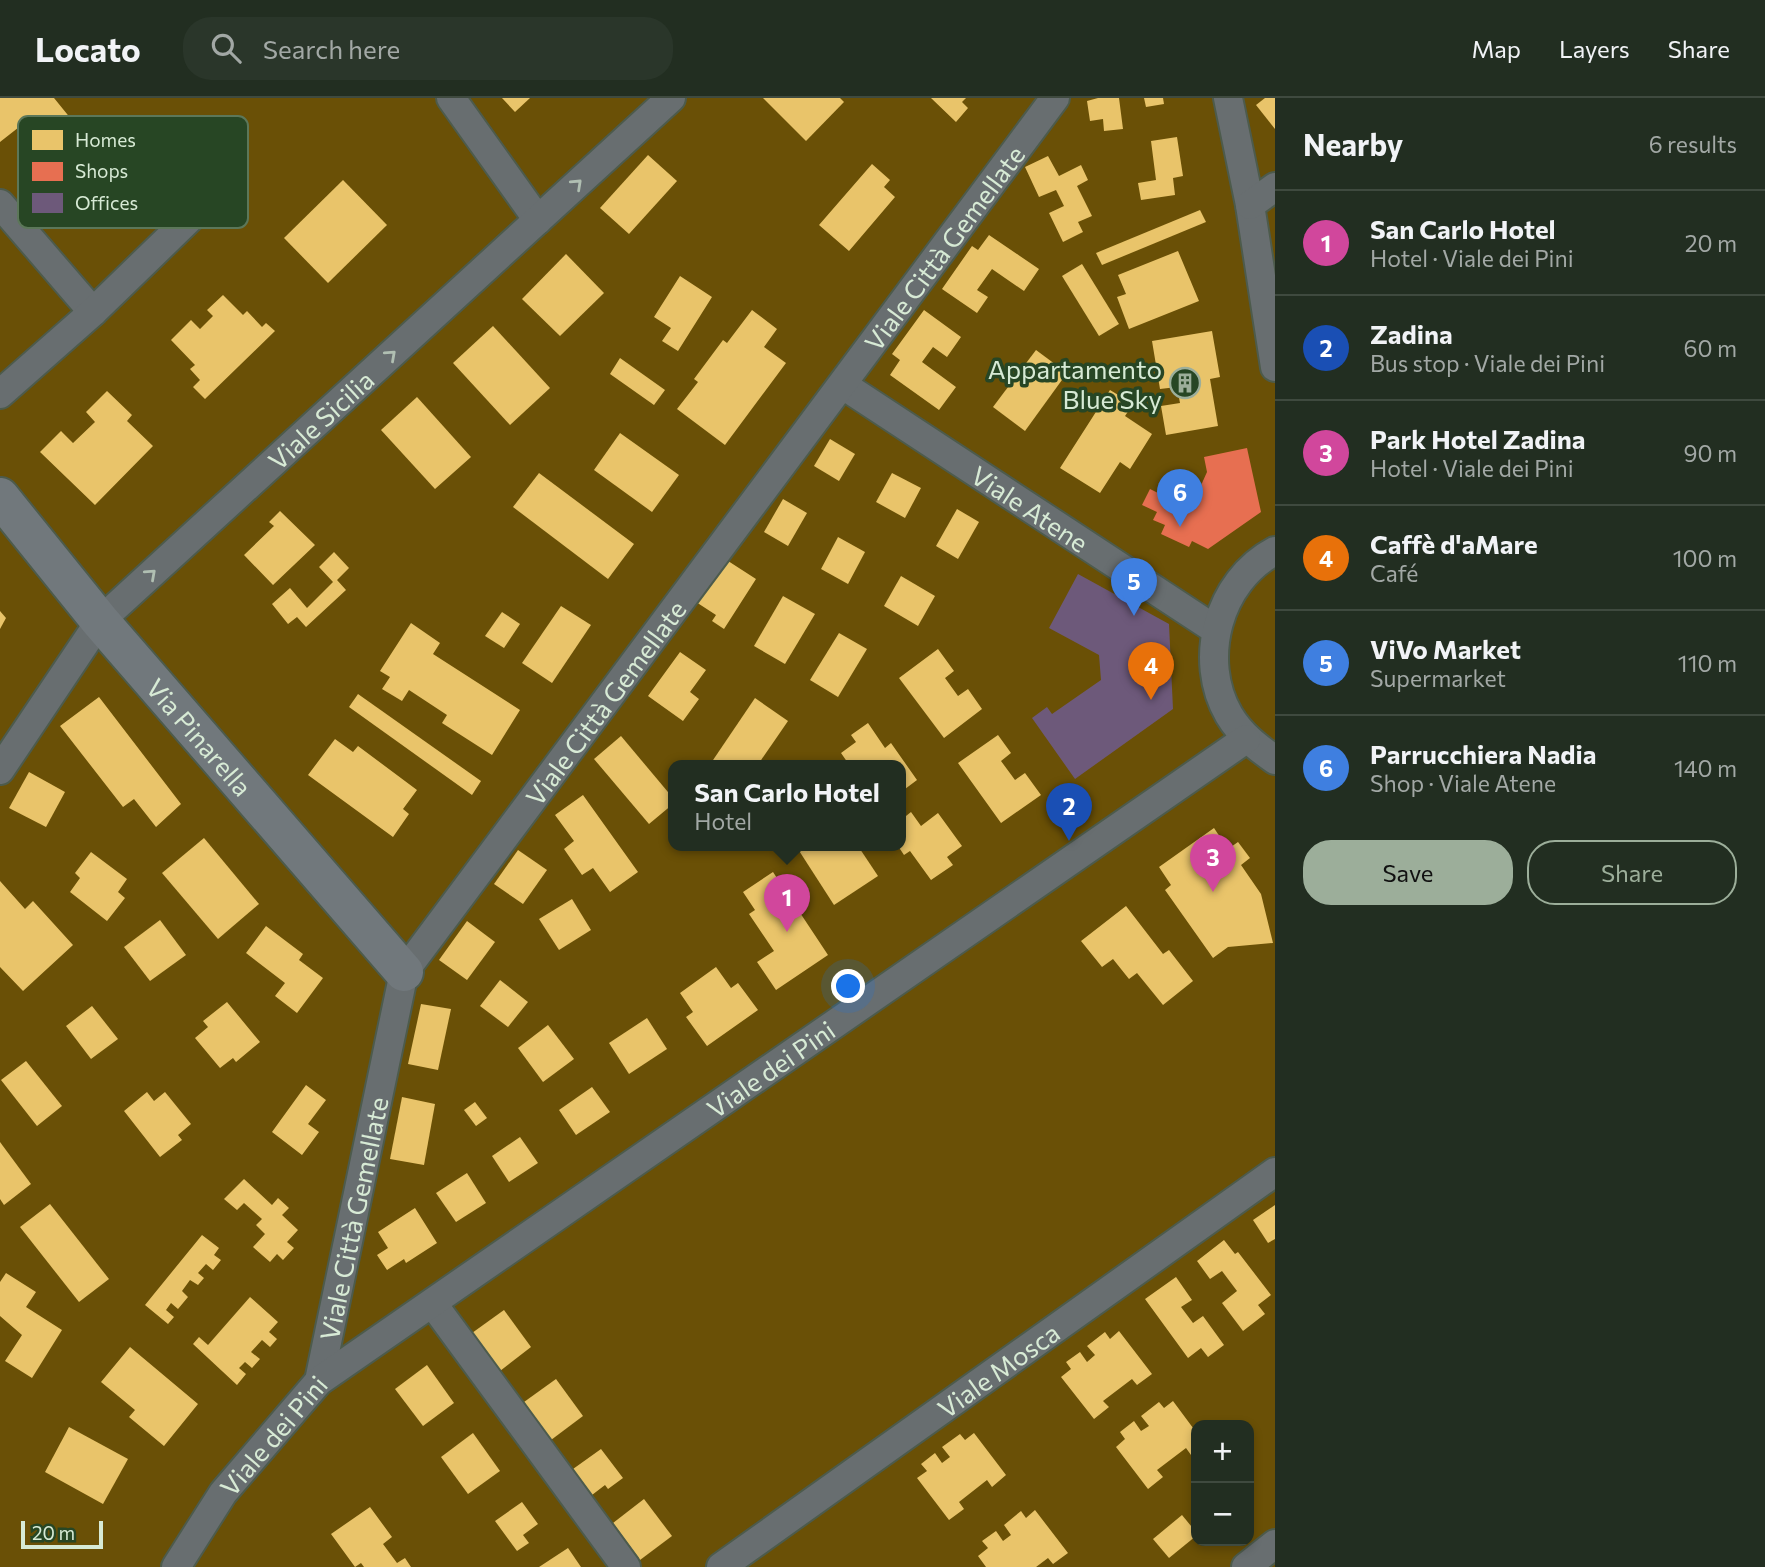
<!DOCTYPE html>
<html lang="en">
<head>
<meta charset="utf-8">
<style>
  :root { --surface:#222e21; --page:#2a362a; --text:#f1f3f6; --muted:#a2a8a5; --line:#3f4a3f; --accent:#9cae9a }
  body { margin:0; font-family:Commissioner,sans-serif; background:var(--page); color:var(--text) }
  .controls { position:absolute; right:21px; bottom:21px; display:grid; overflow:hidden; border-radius:14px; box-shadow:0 4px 10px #0003 }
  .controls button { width:63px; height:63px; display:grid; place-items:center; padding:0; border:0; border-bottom:2px solid var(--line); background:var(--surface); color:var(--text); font:35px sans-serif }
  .scale { position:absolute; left:21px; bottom:18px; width:82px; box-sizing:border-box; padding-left:7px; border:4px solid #d7ead5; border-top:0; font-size:19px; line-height:24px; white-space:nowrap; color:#d7ead5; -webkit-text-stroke:5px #274624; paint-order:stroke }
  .you { position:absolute; left:849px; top:889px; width:24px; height:24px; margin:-18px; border:5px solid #fff; border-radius:50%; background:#1a73e8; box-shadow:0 0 0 10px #1a73e833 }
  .badge { display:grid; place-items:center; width:46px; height:46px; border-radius:50%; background:var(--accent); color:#fff; font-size:23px; font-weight:700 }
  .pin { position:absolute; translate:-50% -58px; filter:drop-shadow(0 2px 4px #0008) }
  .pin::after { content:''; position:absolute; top:37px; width:24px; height:21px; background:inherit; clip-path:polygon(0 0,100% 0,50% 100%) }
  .popup { position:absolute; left:668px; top:662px; width:238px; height:91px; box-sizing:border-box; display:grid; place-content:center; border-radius:14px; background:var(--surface); filter:drop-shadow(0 2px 5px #0005); font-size:23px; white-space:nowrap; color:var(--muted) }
  .popup b { font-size:26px; color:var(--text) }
  .popup::after { content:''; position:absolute; left:50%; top:100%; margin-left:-14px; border:14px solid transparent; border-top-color:var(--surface) }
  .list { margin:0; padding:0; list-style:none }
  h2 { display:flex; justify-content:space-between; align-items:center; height:91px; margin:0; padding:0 28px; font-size:30px }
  h2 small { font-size:23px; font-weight:400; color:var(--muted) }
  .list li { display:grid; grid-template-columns:46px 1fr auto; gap:21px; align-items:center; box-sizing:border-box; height:105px; padding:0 28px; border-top:2px solid var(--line) }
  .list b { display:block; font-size:26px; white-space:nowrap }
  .list p { margin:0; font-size:23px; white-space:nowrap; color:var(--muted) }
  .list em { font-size:23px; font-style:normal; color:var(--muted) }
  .actions { display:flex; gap:14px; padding:21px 28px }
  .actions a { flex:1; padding:16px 0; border:2px solid var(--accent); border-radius:28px; text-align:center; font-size:24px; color:var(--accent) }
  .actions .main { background:var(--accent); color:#111 }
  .icon { flex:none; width:38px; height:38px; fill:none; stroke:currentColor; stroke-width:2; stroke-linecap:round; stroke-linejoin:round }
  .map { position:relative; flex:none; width:1275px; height:1469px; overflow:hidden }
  header { display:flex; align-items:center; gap:42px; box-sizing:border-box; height:98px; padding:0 35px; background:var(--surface); border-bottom:2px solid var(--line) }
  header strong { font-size:33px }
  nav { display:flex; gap:38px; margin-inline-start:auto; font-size:24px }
  .search { width:490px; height:63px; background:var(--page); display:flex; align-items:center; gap:18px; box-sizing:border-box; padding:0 24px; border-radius:28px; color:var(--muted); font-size:26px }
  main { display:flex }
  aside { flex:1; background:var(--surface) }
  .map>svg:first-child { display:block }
</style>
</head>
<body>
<header>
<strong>Locato</strong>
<div class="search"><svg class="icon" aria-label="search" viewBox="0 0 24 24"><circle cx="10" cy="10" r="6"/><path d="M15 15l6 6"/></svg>Search here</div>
<nav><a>Map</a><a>Layers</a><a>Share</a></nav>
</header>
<main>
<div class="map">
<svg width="1275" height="1469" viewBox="0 0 1275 1469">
  <rect width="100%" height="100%" fill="#2d3e2c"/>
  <path fill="#6a5006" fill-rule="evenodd" d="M 0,0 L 1275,0 L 1275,1469 L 0,1469 ZM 673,668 L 901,668 L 901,748 L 673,748 ZM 1196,1327 L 1249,1327 L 1249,1443 L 1196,1443 Z"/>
  <g fill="#e9c46a">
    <polygon points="0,0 54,0 128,91 101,113 84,92 51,120 28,91 62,64 28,22 0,44"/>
    <polygon points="502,0 530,0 515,14"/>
    <polygon points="763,0 840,0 844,4 806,43"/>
    <polygon points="931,0 966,0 962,4 968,10 956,24"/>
    <polygon points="1098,0 1119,0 1123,31 1104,33 1103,21 1090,23 1087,3"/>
    <polygon points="1144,0 1163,0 1164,6 1146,9"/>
    <polygon points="1265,0 1275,0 1275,31 1256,7"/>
    <polygon points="1177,39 1183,78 1173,80 1175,97 1141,102 1138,85 1156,82 1151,43"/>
    <polygon points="648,57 677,83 629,136 600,110"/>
    <polygon points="1048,58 1059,78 1081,67 1088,82 1077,88 1092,118 1078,124 1083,134 1063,144 1049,115 1064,108 1056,92 1039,99 1025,69"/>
    <polygon points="872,66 890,82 884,89 895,99 849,153 819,127"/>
    <polygon points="343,82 387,127 328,185 284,140"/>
    <polygon points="1200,112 1206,124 1102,167 1096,155"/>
    <polygon points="989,137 1039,171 1024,193 992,171 977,192 988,199 977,215 942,191 972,148 978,152"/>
    <polygon points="1178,153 1199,203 1129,231 1117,199 1126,196 1118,177"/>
    <polygon points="566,156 604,195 560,238 522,201"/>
    <polygon points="1082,166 1119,226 1099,238 1062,178"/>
    <polygon points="680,178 712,199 678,253 662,243 671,230 654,219"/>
    <polygon points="223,197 243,217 247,213 262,229 266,225 275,233 205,301 193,289 200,282 190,271 195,267 171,242 191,222 200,231 213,218 207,212"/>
    <polygon points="752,212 777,231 764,249 786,265 725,347 677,311 698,284 694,281 723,242 727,245"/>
    <polygon points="924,212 961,239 947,259 933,249 922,264 956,289 939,312 890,277 900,262 892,256"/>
    <polygon points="493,228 550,290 510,327 453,265"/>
    <polygon points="1212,233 1220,279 1210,281 1218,328 1166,337 1161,308 1180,305 1177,289 1160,291 1152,243"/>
    <polygon points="1036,252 1067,275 1025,333 993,309"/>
    <polygon points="620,260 665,292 654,307 610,276"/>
    <polygon points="1110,292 1133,306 1125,318 1152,336 1130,371 1120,364 1100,395 1060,370"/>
    <polygon points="107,293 132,317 127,323 153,348 95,407 40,354 61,333 73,345 95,324 86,314"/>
    <polygon points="417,299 471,359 435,391 381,332"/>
    <polygon points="620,335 679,377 652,414 594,372"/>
    <polygon points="830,341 855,356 839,383 814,368"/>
    <polygon points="539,375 634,446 608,481 513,409"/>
    <polygon points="892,375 921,390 905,420 876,404"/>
    <polygon points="783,401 807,415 788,448 764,434"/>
    <polygon points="957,411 979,424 958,461 936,448"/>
    <polygon points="280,413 315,447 273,487 244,457 274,428 269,424"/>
    <polygon points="838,439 865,454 848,486 821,471"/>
    <polygon points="334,454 349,470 337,482 346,492 306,529 297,519 288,526 272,506 290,490 307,510 333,484 319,469"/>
    <polygon points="725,461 756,481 724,531 712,523 716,517 696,504"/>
    <polygon points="901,478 935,498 918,528 884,508"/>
    <polygon points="783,498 815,516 785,566 754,548"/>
    <polygon points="561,508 591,527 552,585 522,565"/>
    <polygon points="0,513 6,520 0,531"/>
    <polygon points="502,514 520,526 504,550 485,538"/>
    <polygon points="411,525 440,545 433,556 520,612 492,657 442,625 447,617 409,592 402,603 382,591 390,579 380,573"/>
    <polygon points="839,535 867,551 838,599 810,582"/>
    <polygon points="938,551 954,573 945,580 958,598 968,591 982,611 944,640 899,580"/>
    <polygon points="680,554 706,572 690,594 699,601 683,623 648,598"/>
    <polygon points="358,596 481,683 472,697 349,609"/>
    <polygon points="99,599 181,706 156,729 134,701 123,709 60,628"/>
    <polygon points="755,600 788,623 757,668 709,668"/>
    <polygon points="868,625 885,650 891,645 917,682 901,694 901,668 850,668 841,655 856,644 851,637"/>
    <polygon points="998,637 1011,655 1001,663 1015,682 1025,675 1041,697 1001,725 958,665"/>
    <polygon points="621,638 673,700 673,706 649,726 594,661"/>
    <polygon points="335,641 353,654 358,648 417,692 403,711 409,716 393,739 308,677"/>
    <polygon points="29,674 65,694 46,729 9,710"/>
    <polygon points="583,697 638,774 610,794 593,770 582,777 564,751 574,743 555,717"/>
    <polygon points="911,714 921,728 938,715 962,748 947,759 953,767 931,782 910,753 904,757 898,748 901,748 901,722"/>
    <polygon points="1214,730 1228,751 1238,744 1250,760 1241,767 1261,796 1273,845 1228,849 1213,860 1165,792 1171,787 1159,769"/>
    <polygon points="204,740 259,806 218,841 162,775"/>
    <polygon points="796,748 858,748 878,778 834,807"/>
    <polygon points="518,752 547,772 523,806 494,786"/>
    <polygon points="91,754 127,781 118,794 125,800 107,823 70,794 80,780 75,775"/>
    <polygon points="773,774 828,857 776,892 757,864 774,853 749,816 755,812 743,794"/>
    <polygon points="0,783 25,811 33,803 73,847 23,893 0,869"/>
    <polygon points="572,801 591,832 559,852 539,821"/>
    <polygon points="1126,808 1163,856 1169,852 1193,883 1163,907 1137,875 1129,881 1113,861 1102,869 1081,843"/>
    <polygon points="160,822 186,857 150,883 124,849"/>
    <polygon points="467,823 495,844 467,882 439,862"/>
    <polygon points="266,828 303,856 299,862 323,880 297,915 275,898 285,885 246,855"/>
    <polygon points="716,869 731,890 738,885 758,912 707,948 686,919 693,914 680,895"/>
    <polygon points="500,882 528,904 508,929 480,908"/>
    <polygon points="227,904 260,944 236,964 233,960 220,970 195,940 208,929 203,923"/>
    <polygon points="421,906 451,911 438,972 408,966"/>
    <polygon points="92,908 118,941 91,961 66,928"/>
    <polygon points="647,920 667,951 629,976 609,945"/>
    <polygon points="548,927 574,961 543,984 518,950"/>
    <polygon points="26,963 62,1008 37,1028 1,982"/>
    <polygon points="306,987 326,1002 308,1026 319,1034 302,1057 272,1034"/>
    <polygon points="592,989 610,1014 576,1037 559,1012"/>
    <polygon points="147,994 154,1003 165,994 191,1026 178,1037 182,1042 160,1059 124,1013"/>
    <polygon points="402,999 435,1006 424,1067 390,1061"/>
    <polygon points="475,1004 487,1020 476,1028 464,1012"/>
    <polygon points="520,1039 538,1065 509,1084 492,1058"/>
    <polygon points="0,1044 31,1086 4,1107 0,1101"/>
    <polygon points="467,1075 486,1105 456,1124 436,1095"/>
    <polygon points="244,1081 272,1107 278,1100 289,1110 282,1117 298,1132 287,1144 294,1150 283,1162 277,1156 270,1164 253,1149 265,1136 256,1127 262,1121 244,1105 237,1112 224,1101"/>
    <polygon points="50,1106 109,1181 79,1204 20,1129"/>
    <polygon points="1275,1107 1275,1141 1268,1145 1253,1122"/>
    <polygon points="415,1110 437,1145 406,1165 404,1161 387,1172 377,1157 388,1150 378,1134"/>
    <polygon points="202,1137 219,1150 214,1157 221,1162 213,1172 206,1166 198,1175 204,1180 198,1187 190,1182 182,1193 188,1199 178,1211 171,1205 166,1212 174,1219 168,1226 145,1207"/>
    <polygon points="1224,1142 1235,1156 1238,1154 1271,1197 1258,1207 1265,1216 1243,1233 1222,1205 1237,1193 1222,1173 1210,1181 1197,1163"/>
    <polygon points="6,1175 36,1194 26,1209 62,1232 32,1280 5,1263 22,1237 0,1218 0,1184"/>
    <polygon points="1176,1179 1192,1202 1181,1209 1193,1225 1203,1218 1224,1247 1208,1259 1201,1250 1188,1260 1145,1201"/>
    <polygon points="250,1199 278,1224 269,1234 277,1241 270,1249 262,1242 251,1254 260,1261 252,1270 245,1264 239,1270 246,1276 237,1287 193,1246 199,1239 208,1247"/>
    <polygon points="504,1212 531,1249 500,1273 472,1235"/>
    <polygon points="1119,1233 1152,1276 1137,1287 1132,1281 1103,1303 1109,1309 1094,1321 1061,1279 1071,1271 1066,1264 1080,1254 1087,1264 1095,1257 1087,1248 1105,1234 1110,1241"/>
    <polygon points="130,1249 198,1306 164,1348 129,1319 135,1312 101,1284"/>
    <polygon points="427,1267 454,1305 423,1328 395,1291"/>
    <polygon points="556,1281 583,1318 551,1342 524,1304"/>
    <polygon points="1173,1303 1196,1334 1196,1353 1191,1357 1186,1350 1157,1372 1163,1379 1148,1391 1116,1349 1125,1341 1120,1334 1134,1323 1141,1333 1149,1328 1141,1318 1159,1304 1164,1310"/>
    <polygon points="69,1329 128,1361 103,1406 45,1374"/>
    <polygon points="473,1335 500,1373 468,1396 441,1359"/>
    <polygon points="974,1335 1006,1377 992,1389 987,1382 959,1404 964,1411 949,1422 917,1380 927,1373 921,1366 935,1355 942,1365 950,1359 942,1349 960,1336 965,1342"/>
    <polygon points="601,1351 623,1380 608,1391 605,1387 592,1397 573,1371"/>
    <polygon points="644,1401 672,1438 640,1462 613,1425"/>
    <polygon points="522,1404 538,1426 523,1437 529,1445 517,1453 495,1423"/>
    <polygon points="370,1409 392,1439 383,1446 397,1465 405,1460 411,1469 364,1469 361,1465 355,1469 331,1436"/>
    <polygon points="1035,1412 1068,1455 1053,1466 1048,1460 1036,1469 986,1469 978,1458 988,1450 982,1443 996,1433 1003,1443 1011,1437 1004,1427 1021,1413 1026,1420"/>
    <polygon points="1182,1417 1196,1434 1196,1438 1169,1460 1153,1441"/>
    <polygon points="568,1450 581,1469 539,1469"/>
  </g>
  <polygon fill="#e76f51" points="1247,350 1261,414 1208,451 1192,443 1189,449 1161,436 1165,427 1153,422 1157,414 1142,407 1150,391 1158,395 1163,383 1185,393 1187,388 1198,394 1207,374 1204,359"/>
  <polygon fill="#6d597a" points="1078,476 1169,526 1173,611 1075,681 1032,620 1047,609 1052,616 1101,582 1099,557 1049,530"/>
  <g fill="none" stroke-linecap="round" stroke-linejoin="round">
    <g stroke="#4d5b4c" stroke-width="32">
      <g id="street">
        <polyline points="451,0 538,122"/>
        <polyline points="1228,0 1250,107 1275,269"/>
        <polyline points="0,106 93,214"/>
        <polyline points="1250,107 1275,89"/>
        <path id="s1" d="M 843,287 L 1216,532"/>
        <polyline points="0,296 93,214 193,117"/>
        <path d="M 1275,453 C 1218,483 1197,562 1229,617 C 1241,637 1257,649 1275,662"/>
        <path id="s2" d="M 0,672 L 100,523 L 671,0"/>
        <polyline points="433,1206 626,1469"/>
        <path id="s3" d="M 319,1283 L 404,874 L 1055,0"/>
        <path id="s4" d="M 176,1469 L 223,1395 L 319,1283 L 1246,641"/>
        <path id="s5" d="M 721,1469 L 1275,1074"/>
        <polyline points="1246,1469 1275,1446"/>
      </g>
    </g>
    <g stroke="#4d5b4c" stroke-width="42">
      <g id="secondary">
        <path id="s6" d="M 0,399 L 100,523 L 404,874"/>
      </g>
    </g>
    <use href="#street" stroke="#686e70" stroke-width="28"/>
    <use href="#secondary" stroke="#71787c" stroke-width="38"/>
  </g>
  <defs><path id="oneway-chevron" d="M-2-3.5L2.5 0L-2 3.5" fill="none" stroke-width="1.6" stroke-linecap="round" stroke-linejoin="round" transform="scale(1.75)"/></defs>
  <g stroke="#b0bfb2">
    <use href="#oneway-chevron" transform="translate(577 86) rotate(-43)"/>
    <use href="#oneway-chevron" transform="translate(391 257) rotate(-42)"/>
    <use href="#oneway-chevron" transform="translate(151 476) rotate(-42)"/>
  </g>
  <defs>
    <g id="building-ring" transform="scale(1.575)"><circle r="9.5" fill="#274624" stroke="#9cae9a" stroke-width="1.5"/><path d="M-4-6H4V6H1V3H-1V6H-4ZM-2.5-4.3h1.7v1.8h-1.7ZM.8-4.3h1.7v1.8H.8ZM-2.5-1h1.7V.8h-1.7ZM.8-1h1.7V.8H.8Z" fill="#9cae9a"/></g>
  </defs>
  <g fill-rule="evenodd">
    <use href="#building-ring" x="1185" y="285"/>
  </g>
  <g text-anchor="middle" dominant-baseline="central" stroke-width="7" stroke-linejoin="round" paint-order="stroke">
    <g font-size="26" fill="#d7ead5" stroke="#274624">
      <text stroke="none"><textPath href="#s3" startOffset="1321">Viale Città Gemellate</textPath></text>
      <text stroke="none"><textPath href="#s2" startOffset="478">Viale Sicilia</textPath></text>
      <text stroke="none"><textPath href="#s1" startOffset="224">Viale Atene</textPath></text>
      <text stroke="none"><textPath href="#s3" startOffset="754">Viale Città Gemellate</textPath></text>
      <text stroke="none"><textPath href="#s6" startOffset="312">Via Pinarella</textPath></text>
      <text stroke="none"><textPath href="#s4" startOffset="784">Viale dei Pini</textPath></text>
      <text stroke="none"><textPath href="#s3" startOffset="166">Viale Città Gemellate</textPath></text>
      <text stroke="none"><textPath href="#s5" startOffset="340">Viale Mosca</textPath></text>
      <text stroke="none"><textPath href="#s4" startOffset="164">Viale dei Pini</textPath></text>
    </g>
    <g font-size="26" fill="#d7ead5" stroke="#274624" text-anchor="end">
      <text x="1162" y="270">Appartamento<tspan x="1162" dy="30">Blue Sky</tspan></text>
    </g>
  </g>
  <rect x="18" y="18" width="230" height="112" rx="10" fill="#274624" stroke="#5c7759" stroke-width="2"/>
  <rect x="32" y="32" width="31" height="20" fill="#e9c46a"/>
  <rect x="32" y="64" width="31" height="19" fill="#e76f51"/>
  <rect x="32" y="95" width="31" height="20" fill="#6d597a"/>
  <g font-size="19" fill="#d7ead5">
    <text x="75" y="49">Homes</text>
    <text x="75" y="80">Shops</text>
    <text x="75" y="112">Offices</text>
  </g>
</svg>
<div class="controls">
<button>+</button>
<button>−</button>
</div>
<div class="scale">20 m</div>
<div class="you"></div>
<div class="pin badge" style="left:787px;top:834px;background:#d1479c">1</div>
<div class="popup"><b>San Carlo Hotel</b>Hotel</div>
<div class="pin badge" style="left:1069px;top:743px;background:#1a4fb4">2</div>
<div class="pin badge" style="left:1213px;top:794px;background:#d1479c">3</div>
<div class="pin badge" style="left:1151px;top:602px;background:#e8710a">4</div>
<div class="pin badge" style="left:1134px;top:518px;background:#3f7fe0">5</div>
<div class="pin badge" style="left:1180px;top:429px;background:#3f7fe0">6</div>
</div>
<aside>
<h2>Nearby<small>6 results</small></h2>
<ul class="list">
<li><span class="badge" style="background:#d1479c">1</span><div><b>San Carlo Hotel</b><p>Hotel · Viale dei Pini</p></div><em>20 m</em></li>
<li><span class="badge" style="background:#1a4fb4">2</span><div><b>Zadina</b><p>Bus stop · Viale dei Pini</p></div><em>60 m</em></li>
<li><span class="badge" style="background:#d1479c">3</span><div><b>Park Hotel Zadina</b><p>Hotel · Viale dei Pini</p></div><em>90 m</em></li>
<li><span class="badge" style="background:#e8710a">4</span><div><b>Caffè d'aMare</b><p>Café</p></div><em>100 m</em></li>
<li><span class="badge" style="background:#3f7fe0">5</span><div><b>ViVo Market</b><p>Supermarket</p></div><em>110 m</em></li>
<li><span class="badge" style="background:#3f7fe0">6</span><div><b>Parrucchiera Nadia</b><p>Shop · Viale Atene</p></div><em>140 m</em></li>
</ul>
<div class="actions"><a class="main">Save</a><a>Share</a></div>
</aside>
</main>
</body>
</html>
